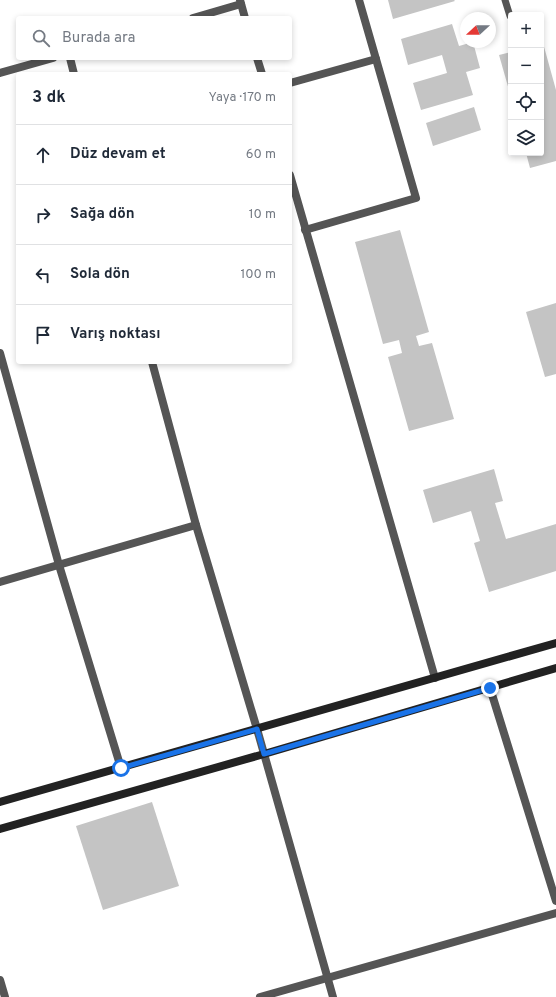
<!DOCTYPE html>
<html lang="tr">
<head>
<meta charset="utf-8">
<style>
  :root { --surface:#fff; --page:#f6f6f7; --text:#1f2937; --muted:#747a83; --line:#e0e1e3 }
  body { margin:0; font-family:Overpass,sans-serif; background:var(--page); color:var(--text) }
  .controls { position:absolute; right:12px; top:12px; display:grid; overflow:hidden; border-radius:4px; box-shadow:0 2px 6px #0003 }
  .controls button { width:36px; height:36px; display:grid; place-items:center; padding:0; border:0; border-bottom:1px solid var(--line); background:var(--surface); color:var(--text); font:20px sans-serif }
  .compass { position:absolute; left:460px; top:12px; width:36px; height:36px; border-radius:50%; background:var(--surface); box-shadow:0 2px 6px #0003; rotate:249deg }
  .stop { position:absolute; width:12px; height:12px; margin:-9px; border:3px solid #1a73e8; border-radius:50%; background:#fff }
  .stop.end { background:#1a73e8; border-color:#fff; box-shadow:0 1px 4px #0008 }
  .list { margin:0; padding:0; list-style:none }
  h2 { display:flex; justify-content:space-between; align-items:center; height:52px; margin:0; padding:0 16px; font-size:17px }
  h2 small { font-size:13px; font-weight:400; color:var(--muted) }
  .list li { display:grid; grid-template-columns:26px 1fr auto; gap:12px; align-items:center; box-sizing:border-box; height:60px; padding:0 16px; border-top:1px solid var(--line) }
  .list b { display:block; font-size:15px; white-space:nowrap }
  .list em { font-size:13px; font-style:normal; color:var(--muted) }
  .icon { flex:none; width:22px; height:22px; fill:none; stroke:currentColor; stroke-width:2; stroke-linecap:round; stroke-linejoin:round }
  .map { position:relative; flex:none; width:556px; height:997px; overflow:hidden }
  .search { position:absolute; background:var(--surface); box-shadow:0 2px 6px #0003; left:16px; top:16px; width:276px; height:44px; display:flex; align-items:center; gap:10px; box-sizing:border-box; padding:0 14px; border-radius:4px; color:var(--muted); font-size:15px }
  .panel { position:absolute; background:var(--surface); box-shadow:0 2px 6px #0003; left:16px; top:72px; width:276px; height:292px; border-radius:4px }
  .map>svg:first-child { display:block }
</style>
</head>
<body>
<div class="map">
<svg width="556" height="997" viewBox="0 0 556 997">
  <rect width="100%" height="100%" fill="#fff"/>
  <g fill="#c4c4c4">
    <polygon points="388,0 454,0 455,1 393,19"/>
    <polygon points="452,24 459,46 473,42 480,68 466,72 473,95 421,110 413,83 447,73 442,55 408,65 401,39"/>
    <polygon points="543,43 556,90 556,161 530,168 526,153 541,153 541,44"/>
    <polygon points="511,52 511,97 499,55"/>
    <polygon points="474,107 481,130 433,146 426,123"/>
    <polygon points="400,230 429,332 416,336 419,346 432,343 454,419 409,431 388,357 402,353 399,340 383,344 355,242"/>
    <polygon points="556,303 556,374 545,377 526,312"/>
    <polygon points="494,469 503,501 495,503 506,539 556,524 556,571 489,592 474,543 480,541 471,511 433,523 423,490"/>
    <polygon points="152,802 179,886 103,910 76,826"/>
  </g>
  <g fill="none" stroke-linecap="round" stroke-linejoin="round">
    <polyline stroke="#555" stroke-width="7" points="505,0 510,16"/>
    <g stroke="#555" stroke-width="8">
      <polyline points="240,0 245,18"/>
      <polyline points="193,18 241,4"/>
      <polyline points="70,58 74,74"/>
      <polyline points="257,58 262,74"/>
      <polyline points="0,73 53,58"/>
      <polyline points="290,83 376,59"/>
      <polyline points="290,175 435,678"/>
      <polyline points="305,230 416,198 359,0"/>
      <polyline points="0,353 59,565 121,768"/>
      <polyline points="152,362 196,525 257,729 333,997"/>
      <polyline points="0,582 196,525"/>
      <polyline points="490,688 556,901"/>
      <polyline points="260,997 556,913"/>
    </g>
    <polyline stroke="#555" stroke-width="8" points="0,980 5,997"/>
    <g stroke="#222" stroke-width="8">
      <polyline points="0,802 556,643"/>
      <polyline points="0,829 264,754 556,668"/>
    </g>
  </g>
  <g fill="none" stroke-linecap="round" stroke-linejoin="round">
    <polyline stroke="#1a73e8" stroke-width="5" points="121,768 257,729 264,754 490,688"/>
  </g>
</svg>
<div class="controls">
<button>+</button>
<button>−</button>
<button><svg class="icon" aria-label="locate" viewBox="0 0 24 24"><circle cx="12" cy="12" r="6"/><path d="M12 2v4M12 18v4M2 12h4M18 12h4"/></svg></button>
<button><svg class="icon" aria-label="layers" viewBox="0 0 24 24"><path d="M12 4l9 5-9 5-9-5zM3 14l9 5 9-5"/></svg></button>
</div>
<svg class="compass" viewBox="-18 -18 36 36"><path d="M0-13l5 13h-10z" fill="#e53935"/><path d="M0 13l5-13h-10z" fill="#747a83"/></svg>
<div class="stop" style="left:121px;top:768px"></div>
<div class="stop end" style="left:490px;top:688px"></div>
<div class="search"><svg class="icon" aria-label="search" viewBox="0 0 24 24"><circle cx="10" cy="10" r="6"/><path d="M15 15l6 6"/></svg>Burada ara</div>
<section class="panel">
<h2>3 dk<small>Yaya · 170 m</small></h2>
<ul class="list">
<li><svg class="icon" aria-label="ahead" viewBox="0 0 24 24"><path d="M12 20V5M6 11l6-6 6 6"/></svg><div><b>Düz devam et</b></div><em>60 m</em></li>
<li><svg class="icon" aria-label="right" viewBox="0 0 24 24"><path d="M7 20v-9h11M14 6l5 5-5 5"/></svg><div><b>Sağa dön</b></div><em>10 m</em></li>
<li><svg class="icon" aria-label="left" viewBox="0 0 24 24"><path d="M17 20v-9H6M10 6l-5 5 5 5"/></svg><div><b>Sola dön</b></div><em>100 m</em></li>
<li><svg class="icon" aria-label="arrive" viewBox="0 0 24 24"><path d="M6 21V4h12l-3 4 3 4H6"/></svg><div><b>Varış noktası</b></div></li>
</ul>
</section>
</div>
</body>
</html>
